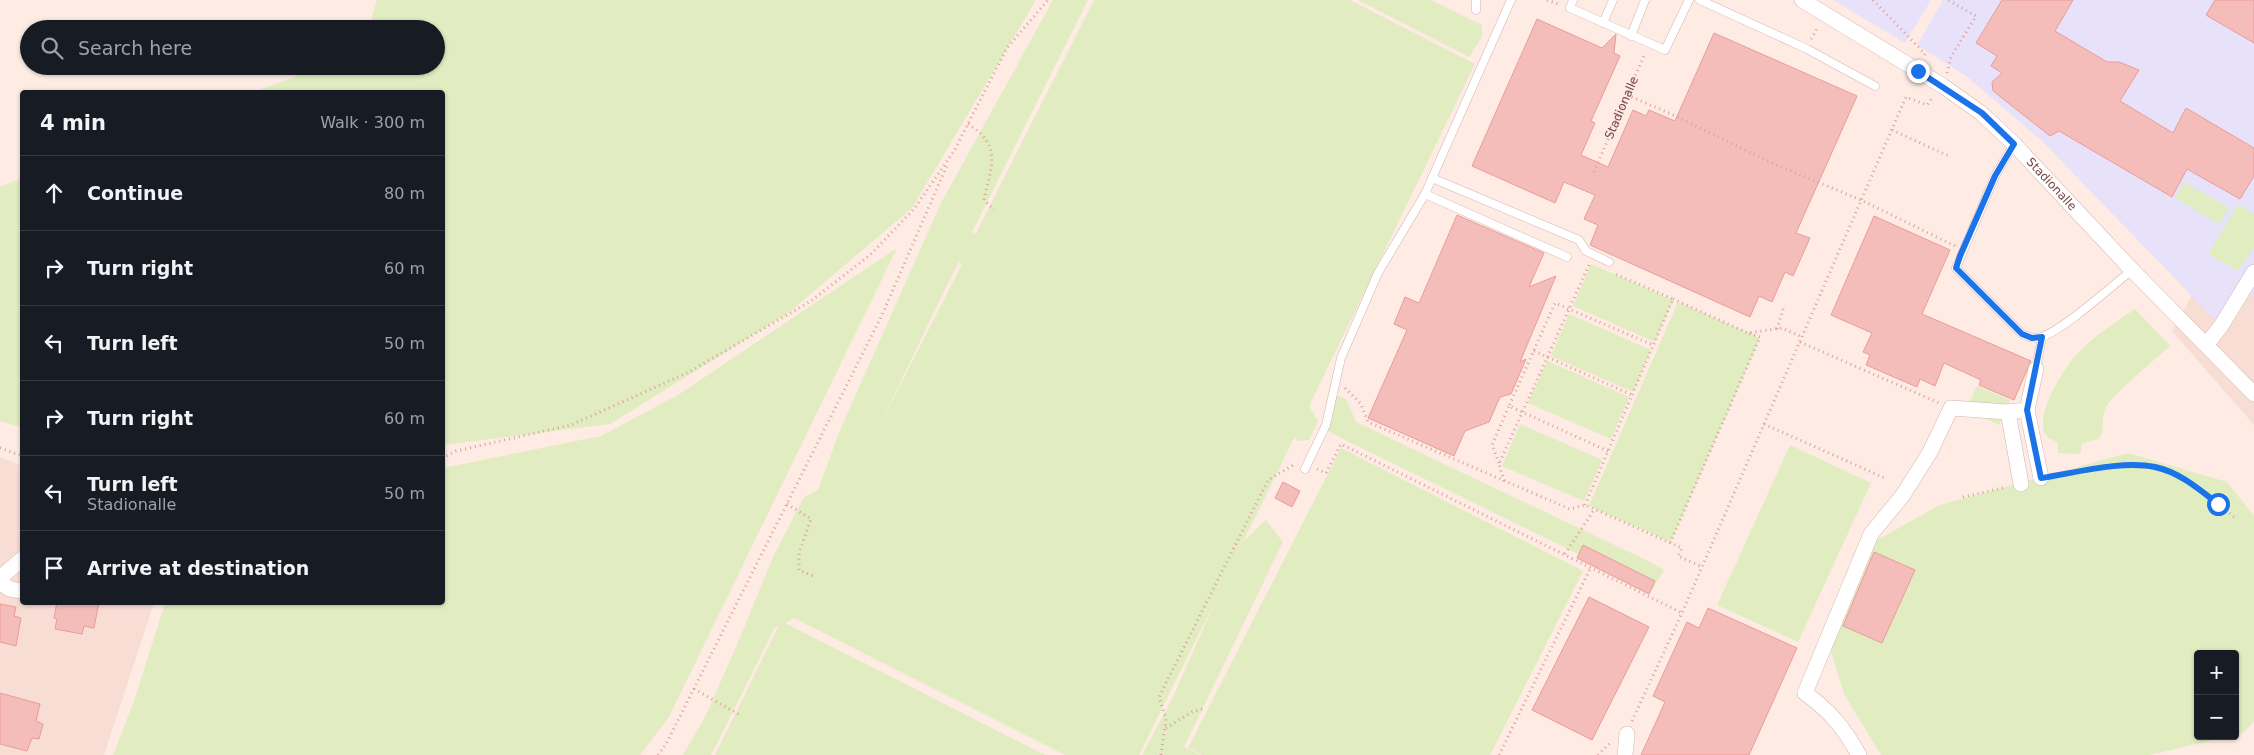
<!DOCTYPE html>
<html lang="en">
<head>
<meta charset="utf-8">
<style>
  :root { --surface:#171b24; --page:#242831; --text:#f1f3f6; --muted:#9ea1a6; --line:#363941 }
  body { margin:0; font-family:"DejaVu Sans",sans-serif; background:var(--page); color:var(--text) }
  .controls { position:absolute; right:15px; bottom:15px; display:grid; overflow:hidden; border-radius:5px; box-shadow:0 1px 4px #0004 }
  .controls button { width:45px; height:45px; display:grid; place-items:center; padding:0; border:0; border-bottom:1px solid var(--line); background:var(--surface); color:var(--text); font:25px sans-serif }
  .stop { position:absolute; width:15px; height:15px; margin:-11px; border:4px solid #1a73e8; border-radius:50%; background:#fff }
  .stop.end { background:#1a73e8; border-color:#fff; box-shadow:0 1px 5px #0008 }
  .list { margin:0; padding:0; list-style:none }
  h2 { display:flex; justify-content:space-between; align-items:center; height:65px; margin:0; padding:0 20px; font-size:21px }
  h2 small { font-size:16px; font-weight:400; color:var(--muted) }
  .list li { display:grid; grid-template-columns:32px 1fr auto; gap:15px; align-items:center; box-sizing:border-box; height:75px; padding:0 20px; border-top:1px solid var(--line) }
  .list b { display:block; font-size:19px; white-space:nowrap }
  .list p { margin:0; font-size:16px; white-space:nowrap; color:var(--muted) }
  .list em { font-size:16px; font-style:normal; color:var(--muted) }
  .icon { flex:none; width:28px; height:28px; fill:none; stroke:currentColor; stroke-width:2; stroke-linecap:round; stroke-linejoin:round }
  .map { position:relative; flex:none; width:2254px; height:755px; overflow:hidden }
  .search { position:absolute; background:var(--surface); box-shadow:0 1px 4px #0004; left:20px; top:20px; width:425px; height:55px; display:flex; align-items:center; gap:12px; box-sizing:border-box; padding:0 18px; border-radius:28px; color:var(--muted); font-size:19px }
  .panel { position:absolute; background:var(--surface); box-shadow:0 1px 4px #0004; left:20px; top:90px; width:425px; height:515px; border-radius:5px }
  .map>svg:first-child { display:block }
</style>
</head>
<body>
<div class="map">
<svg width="2254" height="755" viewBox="0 0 2254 755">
  <rect width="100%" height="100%" fill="#feebe4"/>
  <g fill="#f8ddd5">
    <polygon points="2254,183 2254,425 2172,331"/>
    <polygon points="0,457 22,466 22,602 154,603 104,755 0,755"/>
  </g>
  <g fill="#e8e1fa">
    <polygon points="1833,0 1931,0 1905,43"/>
    <polygon points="1943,0 2254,0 2254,296 2235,288 2217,322 2042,141 1966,76 1917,45"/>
  </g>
  <g fill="#e1ecc1" fill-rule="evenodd">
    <polygon points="377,0 1036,0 912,208 787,314 610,424 443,445 442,92 253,92 324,66 436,66 436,29 369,29"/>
    <path d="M 1053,0 L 1088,0 L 972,232 L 975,235 L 1094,0 L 1350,0 L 1475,64 L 1309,406 L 1318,421 L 1309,440 L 1297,441 L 1295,436 L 1243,542 L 1266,520 L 1283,542 L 1184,747 L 1200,755 L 1142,755 L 1173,697 L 1218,595 L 1139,755 L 1065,755 L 794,618 L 785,623 L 1045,755 L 715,755 L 779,625 L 775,627 L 711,755 L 683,755 L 705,717 L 736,647 L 773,557 L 804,497 L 818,490 L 840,430 L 941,203 ZM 959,262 L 962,264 L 877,431 L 948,283 Z"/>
    <polygon points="1358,0 1431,0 1482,25 1482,37 1469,57"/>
    <polygon points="22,178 22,427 0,421 0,187"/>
    <polygon points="2184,182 2229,208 2219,224 2175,198"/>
    <polygon points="2237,206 2240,206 2254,214 2254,247 2238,271 2210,255 2209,252"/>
    <polygon points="897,248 669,717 640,755 113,755 134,701 165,603 442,602 443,468 601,436 678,395"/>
    <polygon points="1591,264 1673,300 1655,342 1573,306"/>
    <polygon points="1678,302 1760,338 1671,542 1589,506"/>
    <path d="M 2135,309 L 2170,346 C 2156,359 2111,395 2105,409 C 2101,419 2105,429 2099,439 L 2082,443 L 2080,454 L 2058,453 L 2058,443 C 2053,439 2046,439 2044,432 C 2037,410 2066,363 2083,348 C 2098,333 2118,321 2135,309 Z"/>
    <polygon points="1569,314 1651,350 1633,392 1551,356"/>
    <polygon points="1547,361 1629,397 1611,439 1528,403"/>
    <polygon points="1977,386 2010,400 1999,425 1966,410"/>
    <polygon points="1331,393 1346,399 1356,422 1646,560 1664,570 1652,590 1345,440 1326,430"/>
    <polygon points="1520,424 1602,460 1584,501 1502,466"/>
    <polygon points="1790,445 1871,483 1798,642 1717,605"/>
    <polygon points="1341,448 1583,571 1490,755 1202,755 1188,748"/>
    <polygon points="2128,453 2227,482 2254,516 2254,721 2243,733 2235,735 2235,654 2198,654 2198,736 2230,736 2150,755 1881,755 1844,694 1828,642 1870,544 1940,505"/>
  </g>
  <g fill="#f5bdba" stroke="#e99c99">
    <polygon points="2002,0 2073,0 2055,31 2107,62 2119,62 2139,70 2120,101 2173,133 2186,108 2254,148 2254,176 2240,199 2187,169 2172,197 2059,131 2050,136 1993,91 1992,82 2002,73 1991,66 1997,56 1976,43"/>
    <polygon points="2215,0 2254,0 2254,43 2206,15"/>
    <polygon points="1537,19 1602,48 1616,34 1614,53 1620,56 1591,121 1595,123 1581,155 1608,167 1633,110 1646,116 1649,110 1675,121 1714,33 1857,96 1796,233 1810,238 1793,276 1785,272 1772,302 1759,296 1750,317 1590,245 1598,225 1584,219 1595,195 1564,182 1555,203 1472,166"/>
    <polygon points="1457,215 1544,253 1529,287 1556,276 1520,362 1526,359 1511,394 1500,397 1489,422 1465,431 1454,456 1368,418 1407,330 1394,324 1405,297 1419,303"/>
    <polygon points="1874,216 1950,250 1922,314 2031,361 2014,400 1979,385 1981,380 1944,363 1935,386 1920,379 1917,387 1866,365 1870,355 1863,352 1872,333 1831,315"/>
    <polygon points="1283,482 1300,491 1292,507 1275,498"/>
    <polygon points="1583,545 1655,581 1649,594 1577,558"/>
    <polygon points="1874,552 1915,570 1882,643 1843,626"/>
    <polygon points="1589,597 1649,627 1592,740 1532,710"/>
    <polygon points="57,602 99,602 94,628 84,626 82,634 55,629 57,619 54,618"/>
    <polygon points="0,604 16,607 14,616 21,618 16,646 0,642"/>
    <polygon points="1708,608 1797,648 1749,755 1641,755 1665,702 1653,696 1687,622 1699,628"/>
    <polygon points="0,693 40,704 36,721 43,724 39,739 32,738 27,751 0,744"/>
  </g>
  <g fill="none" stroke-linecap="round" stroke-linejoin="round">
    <g stroke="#d5b3af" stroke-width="9">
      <g id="lane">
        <polyline points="1476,0 1476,10"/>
        <polyline points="1511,0 1425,194 1567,257"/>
        <polyline points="1573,0 1570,8 1665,50 1689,0"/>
        <polyline points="1700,0 1807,49 1875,86"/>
        <polyline points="1603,23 1613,0"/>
        <polyline points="1631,36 1645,0"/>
        <path d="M 2014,144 L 1995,176 L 1956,268 L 2022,334 C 2029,337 2034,339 2041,337 C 2062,331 2112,286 2132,270"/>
        <polyline points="1432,178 1579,240 1586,251 1609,262"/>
        <polyline points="2036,369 2042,337"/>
        <polyline points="1305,469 1326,425 1341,358 1378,273 1425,194"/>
      </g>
    </g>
    <g stroke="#d5b3af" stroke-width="16">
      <g id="street">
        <path id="s2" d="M 1802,0 L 1943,86 L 1981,113 L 2014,144 L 2132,270 L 2254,394"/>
        <polyline points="2206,345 2221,326 2254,272"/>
        <polyline points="2027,410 2041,478"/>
        <polyline points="2008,412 2021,484"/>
        <polyline points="0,578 22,559"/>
        <polyline points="0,583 10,589 22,591"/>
        <polyline points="1625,755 1627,734"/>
        <path d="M 1859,755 C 1844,728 1830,711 1805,693 L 1871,534 L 1903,495 L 1930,452 L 1951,408 L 2008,412 L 2027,410 L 2036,369"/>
      </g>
    </g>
    <g stroke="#daa09d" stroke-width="3" stroke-dasharray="1 4" stroke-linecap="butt">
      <polyline points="1547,0 1561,5"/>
      <polyline points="1873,0 1925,54 1924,56"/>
      <polyline points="1811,39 1818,27"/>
      <polyline points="1947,73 1951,57 1976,16 1948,0"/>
      <polyline points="1627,95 1669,113 1774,164 1861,200 1955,246"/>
      <path d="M 968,124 C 1003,146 991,166 984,200 L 994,210"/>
      <polyline points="1892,130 1951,157"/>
      <path id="s1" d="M 1594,172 L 1645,53"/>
      <polyline points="1673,299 1748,333 1782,328 1802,337"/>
      <polyline points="1777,329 1784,306"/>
      <polyline points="1800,342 1939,403"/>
      <polyline points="1534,351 1632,395"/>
      <polyline points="1345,388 1361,404 1368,422 1570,509 1585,505 1682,548 1678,556 1702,567"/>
      <polyline points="1764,424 1887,479"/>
      <polyline points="0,448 22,456"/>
      <polyline points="1608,451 1509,406 1555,303 1653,345"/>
      <polyline points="442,458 456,451 571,425 689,372 811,301 870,255 914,209 954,151 1007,48 1048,0"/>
      <polyline points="1499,463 1492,445 1509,406"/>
      <polyline points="1317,469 1326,473 1341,444 1682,613"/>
      <path d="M 2054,476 C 2083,472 2128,460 2157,468 C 2187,476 2211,497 2234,517"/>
      <polyline points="1504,481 1499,464 1589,265"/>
      <polyline points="1963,497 2006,487"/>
      <polyline points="787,504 811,519 799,553 799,570 813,576"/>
      <polyline points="1585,505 1673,299 1613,273"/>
      <polyline points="1670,543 1760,337 1748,333"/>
      <polyline points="1565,554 1594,510"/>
      <polyline points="694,689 742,716"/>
      <polyline points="1632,721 1682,613 1906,97 1927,105 1933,97"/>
      <polyline points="1166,728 1192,712 1203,709"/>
      <polyline points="658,755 666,744 882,315 948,163"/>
      <polyline points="1161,755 1166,719 1159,697 1268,480 1295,464"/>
      <polyline points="1499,755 1591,567"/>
      <polyline points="1598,755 1611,742"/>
    </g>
    <use href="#lane" stroke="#fff" stroke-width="8"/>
    <use href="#street" stroke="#fff" stroke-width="15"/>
  </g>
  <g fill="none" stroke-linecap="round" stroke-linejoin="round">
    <path stroke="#1a73e8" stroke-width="6" d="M 1918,71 L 1982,113 L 2014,144 L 1995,176 L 1960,256 L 1956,268 L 2022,334 L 2032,338 L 2042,337 L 2027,410 L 2041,478 C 2075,473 2122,460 2155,467 C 2179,472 2199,489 2218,504"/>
  </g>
  <g text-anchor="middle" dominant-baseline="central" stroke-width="4" stroke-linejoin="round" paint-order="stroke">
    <g font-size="12" fill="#784848" stroke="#fff1ec">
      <text stroke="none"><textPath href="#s1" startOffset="70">Stadionalle</textPath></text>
      <text stroke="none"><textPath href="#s2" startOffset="312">Stadionalle</textPath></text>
    </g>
  </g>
</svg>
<div class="controls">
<button>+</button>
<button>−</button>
</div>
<div class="stop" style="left:2218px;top:504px"></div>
<div class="stop end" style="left:1918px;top:71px"></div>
<div class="search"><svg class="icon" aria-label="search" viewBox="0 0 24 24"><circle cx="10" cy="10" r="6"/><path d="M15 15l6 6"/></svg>Search here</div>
<section class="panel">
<h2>4 min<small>Walk · 300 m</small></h2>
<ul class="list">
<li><svg class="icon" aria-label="ahead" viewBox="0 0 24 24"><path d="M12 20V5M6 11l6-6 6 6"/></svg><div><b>Continue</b></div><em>80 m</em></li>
<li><svg class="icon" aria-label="right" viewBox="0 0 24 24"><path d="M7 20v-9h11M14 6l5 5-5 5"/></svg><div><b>Turn right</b></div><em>60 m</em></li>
<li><svg class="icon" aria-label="left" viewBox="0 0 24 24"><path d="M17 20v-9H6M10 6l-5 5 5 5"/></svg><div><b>Turn left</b></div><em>50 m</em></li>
<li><svg class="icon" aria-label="right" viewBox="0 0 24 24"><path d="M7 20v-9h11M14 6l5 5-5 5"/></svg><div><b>Turn right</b></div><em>60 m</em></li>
<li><svg class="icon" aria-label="left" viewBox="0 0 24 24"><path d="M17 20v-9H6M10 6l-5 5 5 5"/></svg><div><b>Turn left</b><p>Stadionalle</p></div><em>50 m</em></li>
<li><svg class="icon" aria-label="arrive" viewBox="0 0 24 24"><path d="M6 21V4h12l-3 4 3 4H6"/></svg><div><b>Arrive at destination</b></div></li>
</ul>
</section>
</div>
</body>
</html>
